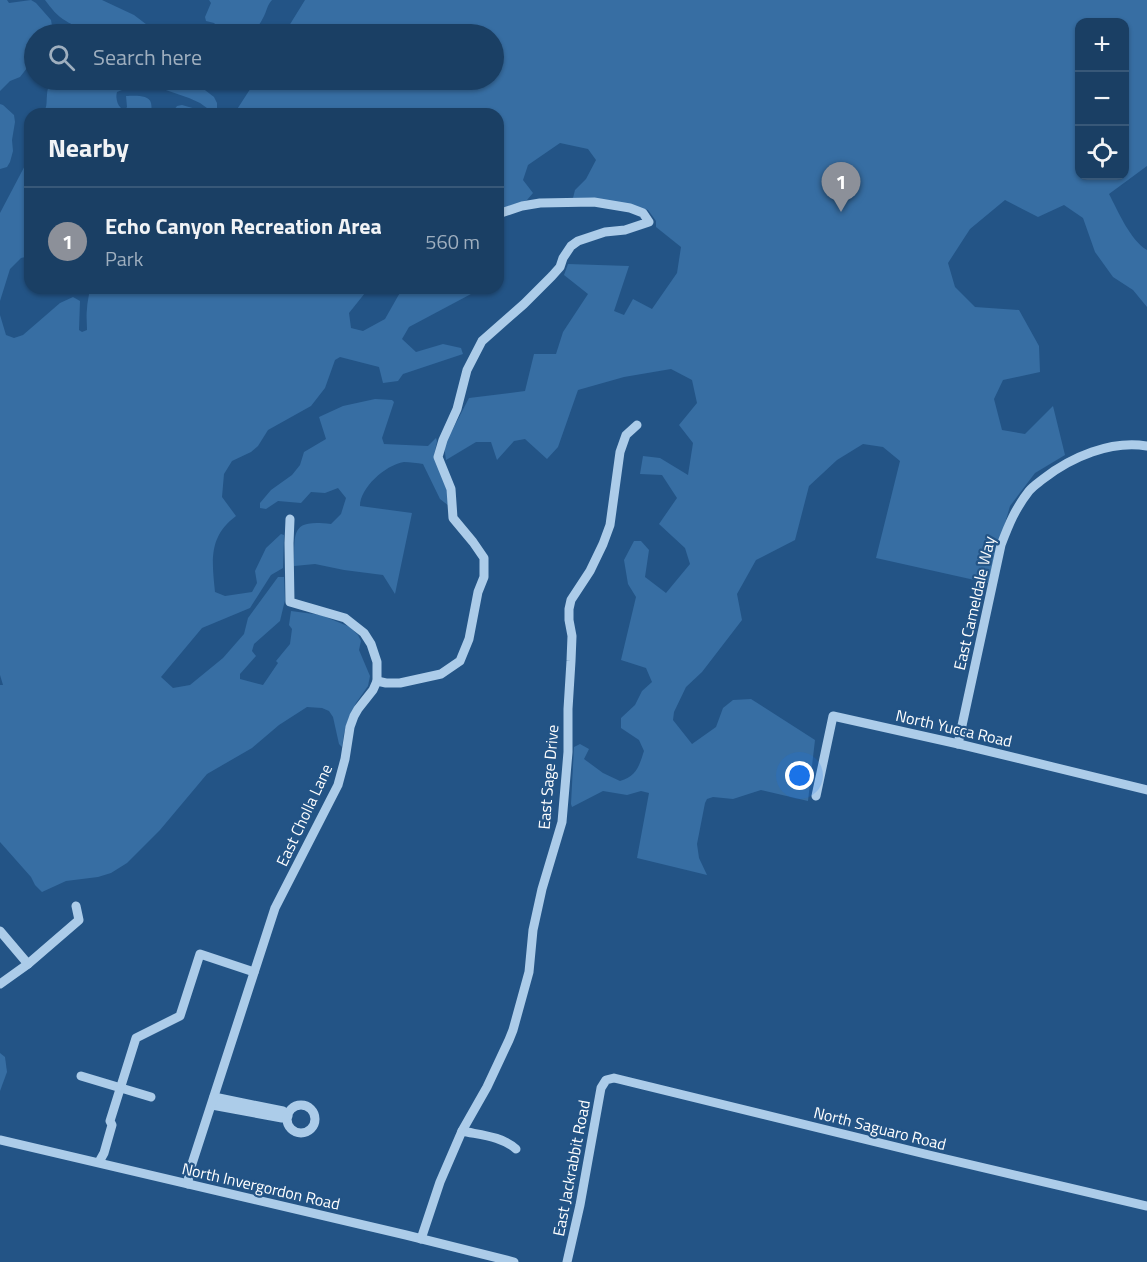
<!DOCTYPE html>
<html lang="en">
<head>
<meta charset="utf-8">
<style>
  :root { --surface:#1a3f64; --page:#23466a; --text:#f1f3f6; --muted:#9fafbf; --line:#385878; --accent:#8c9099 }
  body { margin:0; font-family:"Titillium Web",sans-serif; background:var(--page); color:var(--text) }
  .controls { position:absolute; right:18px; top:18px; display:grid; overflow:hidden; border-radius:12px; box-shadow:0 2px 4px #0004 }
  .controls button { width:54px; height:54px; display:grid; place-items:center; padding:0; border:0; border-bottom:2px solid var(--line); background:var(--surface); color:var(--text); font:30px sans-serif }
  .you { position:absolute; left:800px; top:776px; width:21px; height:21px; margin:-15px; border:4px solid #fff; border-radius:50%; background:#1a73e8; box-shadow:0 0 0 9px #1a73e833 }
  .badge { display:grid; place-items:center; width:39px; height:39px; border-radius:50%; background:var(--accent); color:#fff; font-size:20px; font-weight:700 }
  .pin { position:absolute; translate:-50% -50px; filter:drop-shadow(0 2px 3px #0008) }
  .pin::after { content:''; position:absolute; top:32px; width:21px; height:18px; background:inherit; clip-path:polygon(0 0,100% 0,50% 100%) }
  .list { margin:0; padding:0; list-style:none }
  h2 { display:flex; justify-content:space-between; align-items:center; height:78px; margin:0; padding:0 24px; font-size:26px }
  h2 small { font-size:20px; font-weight:400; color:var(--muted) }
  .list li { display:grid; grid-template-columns:39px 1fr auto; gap:18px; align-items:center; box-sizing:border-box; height:108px; padding:0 24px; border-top:2px solid var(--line) }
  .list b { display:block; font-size:22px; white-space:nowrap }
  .list p { margin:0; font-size:20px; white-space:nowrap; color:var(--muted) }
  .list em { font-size:20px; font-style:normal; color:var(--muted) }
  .icon { flex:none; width:33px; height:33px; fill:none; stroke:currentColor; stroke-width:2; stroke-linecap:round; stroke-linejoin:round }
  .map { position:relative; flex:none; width:1147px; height:1262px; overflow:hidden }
  .search { position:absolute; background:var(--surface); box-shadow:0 2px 4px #0004; left:24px; top:24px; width:480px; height:66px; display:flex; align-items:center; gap:15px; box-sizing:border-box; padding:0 21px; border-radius:33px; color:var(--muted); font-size:22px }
  .panel { position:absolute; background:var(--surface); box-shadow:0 2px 4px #0004; left:24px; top:108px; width:480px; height:186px; border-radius:18px }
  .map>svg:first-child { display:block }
</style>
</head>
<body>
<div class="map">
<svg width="1147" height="1262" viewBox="0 0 1147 1262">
  <rect width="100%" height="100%" fill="#235486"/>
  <g fill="#376ea3" fill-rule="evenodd">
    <polygon points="0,0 7,0 9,3 31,0 36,3 51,20 52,26 48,34 34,34 34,59 20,77 10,81 0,91"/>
    <path d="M 45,0 L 102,0 L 134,15 L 159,34 L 76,34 L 82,32 C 78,26 72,25 66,21 C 57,16 51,8 45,0 Z"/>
    <path d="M 209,0 L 272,0 C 267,5 267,11 263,18 C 255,35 243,36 226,34 L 214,23 L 206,21 L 205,17 L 211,3 Z"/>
    <path d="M 305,0 L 1147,0 L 1147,166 L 1109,194 C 1118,211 1130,240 1147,250 L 1147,307 L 1133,290 L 1113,277 L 1095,252 L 1083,218 L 1064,205 L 1038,217 L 1005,200 L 970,229 L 948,263 L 955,287 L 975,307 L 1019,310 L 1039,346 L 1040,372 L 1003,380 L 994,399 L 1002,430 L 1025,434 L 1053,406 L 1065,455 L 1035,473 L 1010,506 L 988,583 L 876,558 L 900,461 L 883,447 L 863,444 L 837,460 L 809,486 L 795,540 L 756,560 L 737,594 L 742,620 L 702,672 L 686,687 L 674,712 L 673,720 L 692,744 L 716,727 L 723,708 L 733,700 L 751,699 L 815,740 L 808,801 L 761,790 L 733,799 L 713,797 L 707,799 L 705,803 L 697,844 L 699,858 L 707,875 L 637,858 L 649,793 L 641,791 L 627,795 L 603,791 L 572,807 L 571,804 L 574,747 L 580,744 L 589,749 L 584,759 L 603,773 L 620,781 C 637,776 639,766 644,751 L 639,740 L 621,728 L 621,718 L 635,705 L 642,691 L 652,682 L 646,668 L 621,660 L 636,597 L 628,584 L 624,560 L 634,541 L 641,541 L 649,550 L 645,577 L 666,593 L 690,564 L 685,548 L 659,524 L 677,498 L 662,475 L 640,474 L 643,456 L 660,458 L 688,475 L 693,443 L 679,425 L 697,403 L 692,380 L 671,369 L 624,377 L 578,390 L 558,447 L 547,459 L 525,439 L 514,441 L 497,460 L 491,442 L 476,442 L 446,460 L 444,446 L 469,398 L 525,391 L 534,354 L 556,354 L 563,332 L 588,294 L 564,275 L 568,264 L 629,266 L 614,311 L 624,315 L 633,299 L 652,309 L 677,273 L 681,247 L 656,227 L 656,221 L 648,210 L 604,200 L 573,198 L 575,190 L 586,179 L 596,160 L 588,149 L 560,143 L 528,165 L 523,180 L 533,193 L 527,200 L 498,212 L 498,114 L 234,114 L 256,80 L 494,80 L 494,34 L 284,34 ZM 1080,22 L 1124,22 L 1124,176 L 1080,176 Z"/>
    <path d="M 50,80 L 192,80 L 214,97 L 217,103 L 217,109 L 211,111 L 200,103 L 189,98 L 160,88 L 122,90 L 117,92 C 115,98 118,109 125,110 L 127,107 L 126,96 C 133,96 149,94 151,103 C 152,107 151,110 152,114 L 41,114 C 48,108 46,104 47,95 C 47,90 49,85 50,80 Z"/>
    <polygon points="0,104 3,105 14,115 15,122 12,140 13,151 10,162 7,167 0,169"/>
    <polygon points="182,105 196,109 203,114 171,114 177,106"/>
    <polygon points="30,156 30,256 21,258 10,269 0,301 0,213"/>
    <path d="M 89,288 L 369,288 L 349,313 L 351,328 L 363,331 L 385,319 L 402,289 L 409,288 L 474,288 L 471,294 L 409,327 L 402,339 L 416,352 L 443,344 L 461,348 L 463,354 L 403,374 L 398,381 L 383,383 L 379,367 L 340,357 L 335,360 L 325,388 L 311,406 L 268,430 L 258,446 L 251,452 L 232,461 L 224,474 L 222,497 L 236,516 C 208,537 212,561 215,592 L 225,596 L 252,592 L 257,583 L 255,571 L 266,548 L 281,534 L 284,535 L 283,568 L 271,575 L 250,608 L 202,628 L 161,677 L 173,688 L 190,685 L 223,658 L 244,634 L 248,618 L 278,577 L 284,577 L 285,600 L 280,621 L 254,644 L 252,651 L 256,656 L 240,674 L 240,679 L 263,685 L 278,663 L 276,661 L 290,644 L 292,629 L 289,625 L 291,611 L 321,615 L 350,627 L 358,635 L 361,641 L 359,650 L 370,676 L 368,686 L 356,703 L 349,717 L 344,733 L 342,747 L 339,744 L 333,717 L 329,711 L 322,708 L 307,707 L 279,725 L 252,748 L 207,774 L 160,830 L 127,863 L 111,873 L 98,877 L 66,881 L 42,892 L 35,885 L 31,877 L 0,842 L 0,685 L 3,685 L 0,675 L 0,315 L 6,335 L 14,338 L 23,335 L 60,303 L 73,297 L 80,301 L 79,330 L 82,332 L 87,330 C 87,323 86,316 87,309 C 87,301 90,295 89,288 Z"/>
    <path d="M 375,399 L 392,400 L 394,402 L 382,438 L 384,444 L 428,446 L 436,438 L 437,441 L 434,456 L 448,488 L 449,506 L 440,499 L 423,464 C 417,463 410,462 404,462 C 385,465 360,488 360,506 L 412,513 L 395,594 L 383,575 L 344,570 L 315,564 L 294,566 C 295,532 290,519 331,524 L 341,514 L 346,498 L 338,488 L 325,493 L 311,492 L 301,503 L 278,501 L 266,509 L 260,508 L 260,503 L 271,490 L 292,475 L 300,465 L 304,452 L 326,439 L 319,417 L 343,406 Z"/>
    <polygon points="0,1053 5,1057 7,1072 0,1091"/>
  </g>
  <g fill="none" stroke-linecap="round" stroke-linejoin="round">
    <g stroke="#accce9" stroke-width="9">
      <polyline points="377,681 386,683 400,683 441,674 460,661 469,639 478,592 484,577 484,558 473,542 453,518 451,489 438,457 443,440 457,409 467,370 482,341 524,304 552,276 560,267 563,258 571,246 578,241 605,232 625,230 649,222 643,213 630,208 594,202 540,203 522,206 498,214"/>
      <path d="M 958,744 L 1001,545 C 1009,524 1015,509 1029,491 C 1033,486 1038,483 1043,479 C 1071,457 1111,440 1147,446"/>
      <polyline points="816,796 833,716 963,745 1147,790"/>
      <polyline points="0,931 28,964"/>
      <polyline points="0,984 28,964 79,920 76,906"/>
      <polyline points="81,1076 151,1097"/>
      <polyline points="212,1105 282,1118 288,1116 283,1111 214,1097"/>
      <circle cx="301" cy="1119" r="14"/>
      <path d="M 462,1131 C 480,1135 502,1136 516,1149"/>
      <polyline points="0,1140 406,1235 514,1262"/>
      <polyline points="99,1162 104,1153 112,1125 110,1121 136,1038 180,1016 200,954 254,972"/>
      <polyline points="188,1184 189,1173 275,908 338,785 345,759 350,727 354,716 358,709 373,690 377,681 377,662 371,644 364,633 345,618 290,602 289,543 290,519"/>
      <polyline points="421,1239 440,1182 462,1131 487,1087 509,1040 513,1030 529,972 533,930 542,889 562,822 568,752 568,709 571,661 572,636 569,620 569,609 571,600 590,571 603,544 610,525 620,452 626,435 637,425"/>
      <polyline points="567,1262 580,1205 601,1088 606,1080 614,1078 925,1154 1147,1206"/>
    </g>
  </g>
  <g text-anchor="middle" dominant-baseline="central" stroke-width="4.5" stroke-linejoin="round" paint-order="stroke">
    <g font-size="16" fill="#fff" stroke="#235486">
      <text transform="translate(974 603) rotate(-77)">East Cameldale Way</text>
      <text transform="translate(954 728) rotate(13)">North Yucca Road</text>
      <text transform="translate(548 777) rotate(-85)">East Sage Drive</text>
      <text transform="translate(304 815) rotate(-65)">East Cholla Lane</text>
      <text transform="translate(880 1128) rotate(14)">North Saguaro Road</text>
      <text transform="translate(571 1168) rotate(-79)">East Jackrabbit Road</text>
      <text transform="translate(261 1186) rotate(13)">North Invergordon Road</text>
    </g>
  </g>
</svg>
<div class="controls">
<button>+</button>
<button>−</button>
<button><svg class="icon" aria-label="locate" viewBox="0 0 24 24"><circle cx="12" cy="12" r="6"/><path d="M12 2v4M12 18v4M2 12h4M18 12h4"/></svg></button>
</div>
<div class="you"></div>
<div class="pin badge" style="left:841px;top:212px">1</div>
<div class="search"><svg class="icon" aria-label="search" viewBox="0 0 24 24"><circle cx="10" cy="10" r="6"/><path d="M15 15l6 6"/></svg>Search here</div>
<section class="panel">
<h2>Nearby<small></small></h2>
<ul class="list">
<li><span class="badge">1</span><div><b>Echo Canyon Recreation Area</b><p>Park</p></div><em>560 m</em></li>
</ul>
</section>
</div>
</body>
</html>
